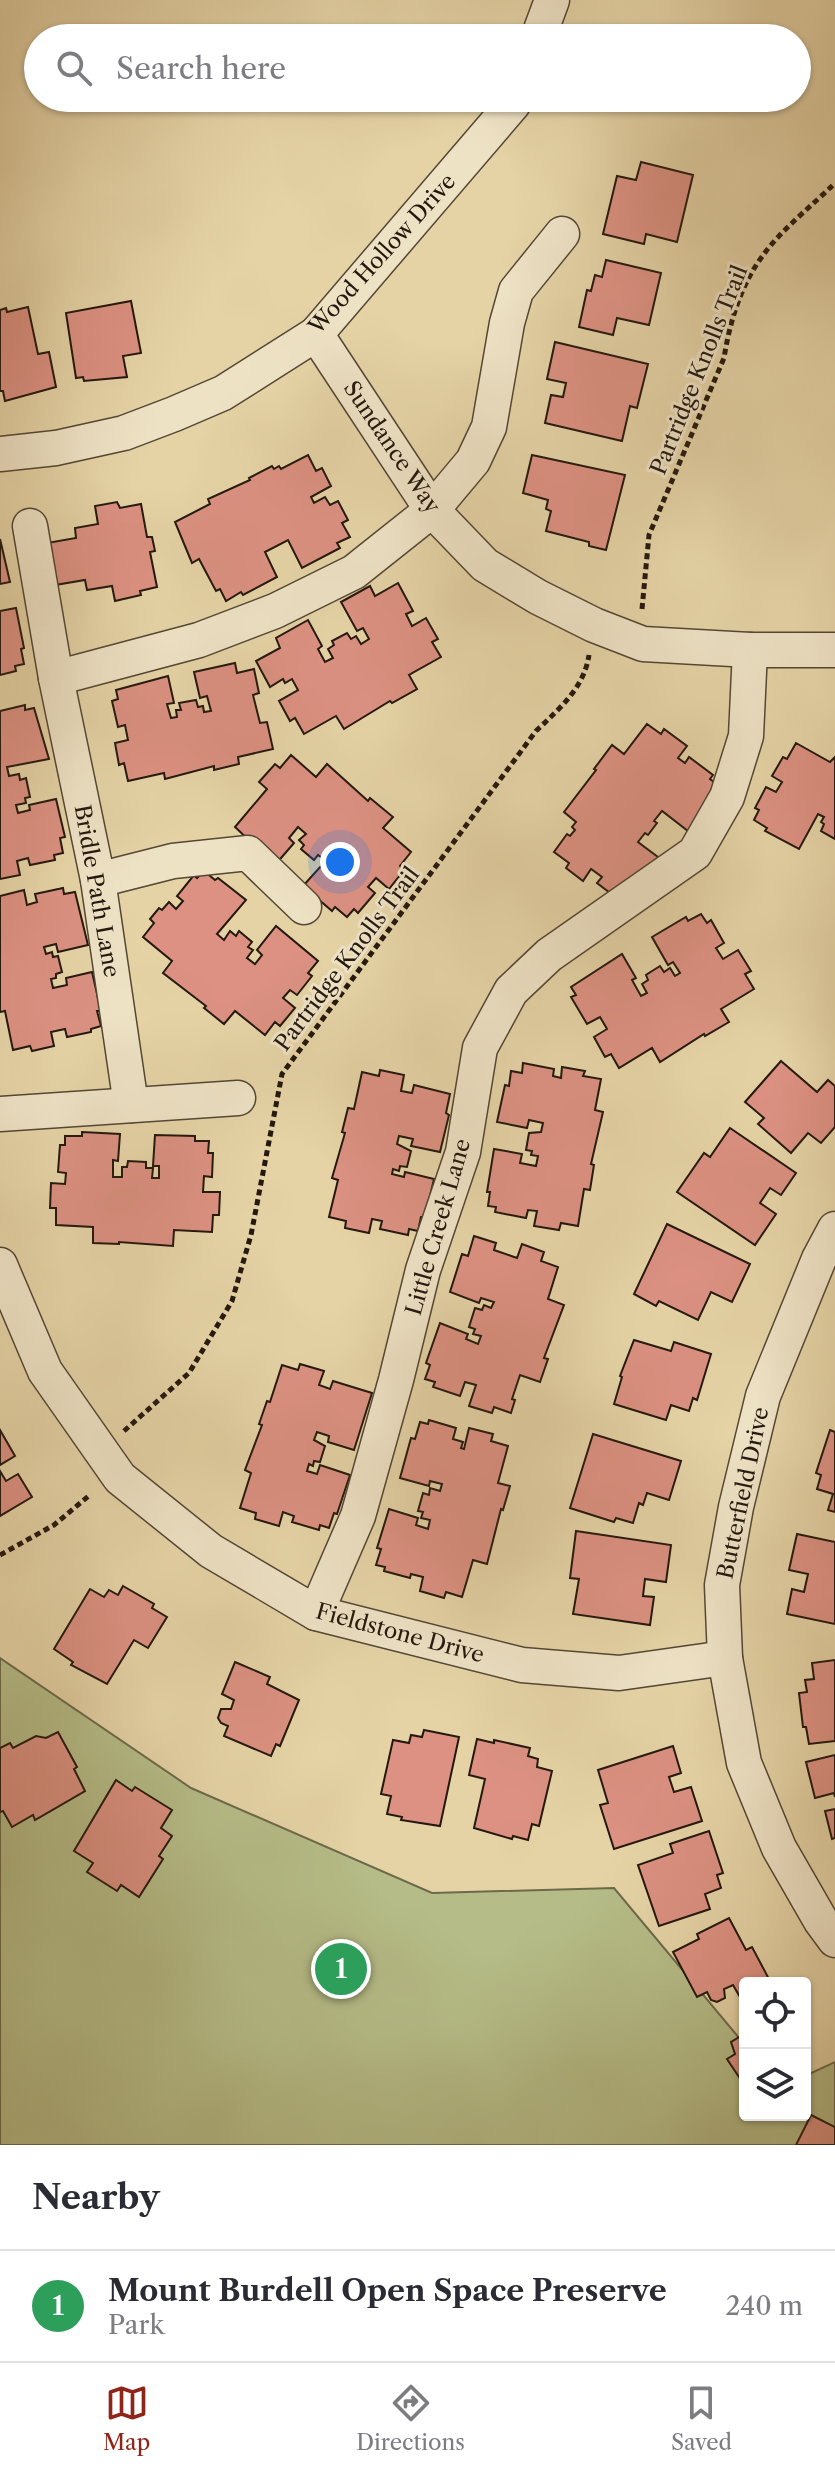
<!DOCTYPE html>
<html lang="en">
<head>
<meta charset="utf-8">
<style>
  :root { --surface:#fff; --page:#f2f2f3; --text:#2b2b33; --muted:#7c7c81; --line:#e1e1e2; --accent:#8f2418 }
  body { margin:0; font-family:"Libre Caslon Text",serif; background:var(--page); color:var(--text) }
  .controls { position:absolute; right:24px; bottom:24px; display:grid; overflow:hidden; border-radius:8px; box-shadow:0 2px 6px #0004 }
  .controls button { width:72px; height:72px; display:grid; place-items:center; padding:0; border:0; border-bottom:2px solid var(--line); background:var(--surface); color:var(--text); font:40px sans-serif }
  .you { position:absolute; left:340px; top:862px; width:28px; height:28px; margin:-20px; border:6px solid #fff; border-radius:50%; background:#1a73e8; box-shadow:0 0 0 12px #1a73e833 }
  .badge { display:grid; place-items:center; width:52px; height:52px; border-radius:50%; background:var(--accent); color:#fff; font-size:26px; font-weight:700 }
  .pin { position:absolute; translate:-50% -50%; border:4px solid #fff; box-shadow:0 2px 8px #0006 }
  .list { margin:0; padding:0; list-style:none }
  h2 { display:flex; justify-content:space-between; align-items:center; height:104px; margin:0; padding:0 32px; font-size:34px }
  h2 small { font-size:26px; font-weight:400; color:var(--muted) }
  .list li { display:grid; grid-template-columns:52px 1fr auto; gap:24px; align-items:center; box-sizing:border-box; height:112px; padding:0 32px; border-top:2px solid var(--line) }
  .list b { display:block; font-size:30px; white-space:nowrap }
  .list p { margin:0; font-size:26px; white-space:nowrap; color:var(--muted) }
  .list em { font-size:26px; font-style:normal; color:var(--muted) }
  .icon { flex:none; width:44px; height:44px; fill:none; stroke:currentColor; stroke-width:2; stroke-linecap:round; stroke-linejoin:round }
  .map { position:relative; flex:none; width:835px; height:2145px; overflow:hidden }
  .search { position:absolute; background:var(--surface); box-shadow:0 2px 6px #0004; left:24px; right:24px; top:24px; height:88px; display:flex; align-items:center; gap:20px; box-sizing:border-box; padding:0 28px; border-radius:44px; color:var(--muted); font-size:30px }
  .sheet { height:216px; background:var(--surface) }
  nav { display:flex; justify-content:space-around; align-items:center; box-sizing:border-box; height:112px; border-top:2px solid var(--line); background:var(--surface); font-size:22px; color:var(--muted) }
  nav a { display:grid; justify-items:center; gap:4px }
  nav .on { color:var(--accent) }
  .map>svg:first-child { display:block }
</style>
</head>
<body>
<div class="map">
<svg width="835" height="2145" viewBox="0 0 835 2145">
  <rect width="100%" height="100%" fill="#e5d3a6"/>
  <filter id="stains"><feTurbulence type="fractalNoise" baseFrequency=".0025" numOctaves="4"/><feColorMatrix values="0 0 0 0 .2 0 0 0 0 .09 0 0 0 0 .02 0 0 0 .5 -.17"/></filter>
  <radialGradient id="worn" r=".72"><stop offset=".6" stop-color="#630" stop-opacity="0"/><stop offset="1" stop-color="#630" stop-opacity=".3"/></radialGradient>
  <polygon fill="#b5bc87" stroke="#6c6a4b" stroke-width="2" points="0,1658 191,1788 432,1893 614,1888 745,2045 745,2115 805,2115 805,2076 835,2062 835,2145 0,2145"/>
  <g fill="#dc9182" stroke="#24180f" stroke-width="2">
    <polygon points="630,27 670,34 671,30 701,35 701,38 628,38"/>
    <polygon points="641,162 693,175 677,242 646,234 644,244 603,234 617,176 636,180"/>
    <polygon points="606,260 661,273 649,325 617,318 613,335 579,327 587,290 591,291 595,275 602,277"/>
    <polygon points="131,301 141,353 123,356 127,377 84,381 83,377 76,378 66,313"/>
    <polygon points="28,307 38,354 49,352 56,387 5,401 3,391 0,391 0,310 6,308 7,312"/>
    <polygon points="555,342 648,364 637,408 630,406 622,441 545,423 551,395 563,397 566,383 547,379"/>
    <polygon points="308,455 316,471 322,468 331,486 311,497 314,503 325,497 330,505 338,501 348,520 342,523 350,537 337,543 340,548 302,568 288,540 265,552 277,577 243,595 241,592 226,601 220,589 216,591 199,559 192,563 175,522 210,504 208,499 250,480 249,478 272,466 274,469 279,466 281,469"/>
    <polygon points="532,455 625,475 606,550 589,546 589,542 546,531 551,511 546,509 548,500 523,493"/>
    <polygon points="117,502 120,508 141,504 147,537 152,537 155,551 150,552 157,587 140,591 141,595 115,601 112,586 87,590 85,580 55,585 47,543 76,538 75,528 98,524 95,506"/>
    <polygon points="0,539 10,582 0,584"/>
    <polygon points="398,583 413,611 406,614 412,626 426,618 438,639 432,642 441,657 409,675 417,689 392,703 390,701 344,729 336,716 304,734 295,718 290,721 279,701 298,690 292,679 285,683 283,679 270,687 256,661 280,648 276,638 308,620 322,646 318,649 325,662 333,658 328,649 334,645 332,641 347,633 351,639 356,636 361,644 369,639 363,628 357,631 341,602 370,586 375,596"/>
    <polygon points="16,608 24,648 21,649 24,664 15,666 16,671 0,675 0,611"/>
    <polygon points="235,663 237,673 254,669 259,693 253,695 260,723 267,722 273,749 238,757 239,764 214,770 214,766 165,779 164,773 128,781 124,763 119,765 115,743 128,740 125,725 118,727 112,701 118,699 116,690 168,676 174,703 167,704 171,718 177,717 176,710 181,710 179,703 196,700 198,707 203,706 204,712 211,711 207,696 200,698 194,672"/>
    <polygon points="25,705 25,710 34,708 49,759 7,767 9,776 19,774 20,780 26,778 30,797 25,798 26,803 16,805 18,813 30,810 29,805 56,799 65,837 60,838 63,853 54,855 55,860 30,865 28,858 17,861 20,875 0,879 0,711"/>
    <polygon points="647,724 661,734 664,729 687,746 678,758 685,763 689,757 713,775 710,779 718,785 710,800 688,831 662,811 654,821 657,823 648,835 645,833 638,842 662,860 618,899 597,883 602,877 591,869 583,881 566,868 569,863 554,852 567,834 570,836 575,830 572,827 576,822 564,812 596,770 594,769 612,745 624,754"/>
    <polygon points="796,743 830,762 835,757 835,839 821,831 824,824 821,822 824,817 818,814 799,849 765,831 767,828 754,820 759,810 755,808 766,787 776,792 782,782 772,776 783,757 787,759"/>
    <polygon points="291,755 316,777 327,764 368,801 370,798 393,817 383,828 411,852 400,866 404,870 389,889 376,878 368,887 375,893 358,913 354,909 347,917 335,907 332,911 303,886 321,866 326,869 335,858 328,851 322,858 318,855 314,860 301,849 304,845 299,840 306,834 298,827 289,838 294,843 275,865 235,827 267,789 259,782 275,764 280,768"/>
    <polygon points="204,871 215,880 218,878 246,900 217,934 224,940 230,931 236,936 239,931 252,942 248,947 253,950 247,958 255,964 262,955 257,950 276,926 318,961 308,973 312,976 297,995 290,990 283,998 295,1008 280,1026 275,1022 265,1035 235,1011 224,1024 204,1008 206,1006 163,973 172,961 143,937 154,923 150,919 159,908 162,910 169,902 176,909 183,901 177,896 194,875 197,878"/>
    <polygon points="63,888 64,894 75,892 88,945 58,952 56,944 44,947 46,954 52,952 53,957 58,956 62,972 56,974 56,978 51,979 53,988 67,985 66,978 92,972 101,1011 97,1011 101,1026 91,1029 91,1032 67,1037 65,1029 51,1032 54,1046 32,1051 30,1046 13,1050 5,1011 0,1012 0,896 24,890 27,905 37,902 35,894"/>
    <polygon points="701,914 707,923 711,920 724,943 716,948 723,959 738,950 751,971 745,974 754,989 721,1009 729,1022 705,1036 704,1034 660,1062 652,1048 619,1068 611,1054 605,1057 594,1037 607,1029 600,1017 587,1024 571,997 576,995 571,987 622,954 636,978 632,980 641,996 647,993 642,984 648,980 646,975 660,966 664,972 670,968 675,976 680,973 673,962 668,965 652,937 686,917 688,921"/>
    <polygon points="781,1061 817,1092 828,1080 835,1086 835,1127 821,1143 808,1133 791,1153 758,1124 764,1118 745,1102"/>
    <polygon points="523,1063 554,1069 553,1076 561,1078 562,1067 585,1071 583,1076 601,1079 595,1110 603,1112 591,1164 594,1165 590,1190 584,1189 578,1226 561,1223 559,1230 534,1226 537,1211 528,1210 526,1218 495,1212 496,1207 488,1206 490,1192 487,1192 494,1149 522,1154 520,1163 536,1166 538,1156 531,1155 532,1151 526,1150 529,1133 541,1132 543,1123 529,1120 527,1128 497,1122 505,1085 509,1086 511,1071 522,1073"/>
    <polygon points="380,1070 404,1075 401,1091 412,1093 414,1085 450,1094 446,1113 449,1115 440,1152 411,1146 413,1139 399,1136 397,1144 411,1151 407,1167 400,1166 399,1171 393,1169 392,1174 404,1177 405,1172 434,1179 425,1217 421,1217 418,1231 409,1229 408,1235 380,1229 382,1221 372,1219 369,1233 345,1228 346,1221 329,1217 338,1180 332,1178 345,1133 342,1132 348,1108 354,1109 362,1072 379,1076"/>
    <polygon points="730,1128 796,1173 781,1195 770,1188 760,1203 776,1214 755,1245 677,1192 704,1153 710,1157"/>
    <polygon points="82,1132 120,1134 118,1161 113,1160 113,1177 122,1177 122,1167 127,1167 128,1161 146,1162 146,1168 153,1168 152,1178 159,1178 159,1166 153,1166 155,1135 195,1136 195,1141 209,1141 208,1153 213,1153 212,1177 204,1176 203,1192 220,1192 219,1215 213,1215 212,1232 174,1230 173,1246 119,1242 119,1244 93,1243 93,1227 56,1225 56,1208 50,1208 51,1183 65,1184 66,1173 58,1172 60,1145 65,1145 65,1136 82,1136"/>
    <polygon points="667,1224 750,1264 732,1302 711,1292 698,1320 659,1301 656,1306 634,1294"/>
    <polygon points="474,1236 496,1243 494,1250 517,1258 522,1244 544,1252 541,1261 558,1267 548,1299 564,1305 544,1358 548,1359 540,1382 520,1375 512,1399 515,1400 511,1413 494,1407 492,1413 469,1406 476,1385 465,1382 460,1396 433,1387 435,1382 425,1379 430,1365 426,1363 440,1323 468,1334 466,1339 478,1344 481,1336 473,1334 475,1329 469,1327 475,1308 482,1310 484,1305 491,1308 494,1302 481,1298 479,1303 450,1292 462,1254 468,1256"/>
    <polygon points="634,1340 671,1351 674,1342 711,1354 697,1400 693,1398 689,1411 671,1405 666,1420 614,1404 622,1377 620,1376"/>
    <polygon points="300,1364 324,1371 319,1385 330,1389 333,1381 372,1393 354,1450 328,1442 329,1436 317,1432 314,1440 325,1446 320,1462 314,1461 313,1466 309,1464 307,1471 317,1474 320,1465 350,1475 337,1514 334,1513 329,1528 320,1525 319,1530 292,1522 294,1516 283,1512 279,1526 255,1519 256,1513 240,1508 251,1473 245,1470 262,1425 259,1424 267,1401 270,1402 282,1365 298,1370"/>
    <polygon points="429,1420 456,1428 453,1439 463,1442 461,1448 464,1449 469,1428 493,1434 491,1441 508,1446 498,1483 510,1486 503,1510 501,1509 487,1564 473,1560 462,1597 446,1592 444,1598 420,1591 423,1577 411,1574 410,1578 384,1571 385,1567 376,1565 381,1549 377,1548 389,1509 418,1518 416,1525 428,1529 430,1520 421,1518 423,1512 418,1511 423,1493 429,1495 430,1488 440,1491 442,1484 430,1481 429,1486 400,1478 411,1438 415,1439 420,1422 428,1424"/>
    <polygon points="0,1430 15,1456 0,1465"/>
    <polygon points="830,1430 835,1432 835,1512 828,1510 833,1494 817,1489 821,1475 816,1473"/>
    <polygon points="593,1434 681,1461 669,1500 647,1493 643,1505 639,1503 633,1523 616,1518 614,1522 570,1508"/>
    <polygon points="0,1471 6,1481 18,1474 32,1497 0,1516"/>
    <polygon points="576,1531 671,1545 666,1582 645,1579 643,1596 654,1597 650,1625 573,1614 579,1579 570,1578"/>
    <polygon points="797,1534 835,1542 835,1624 787,1614 792,1589 804,1592 808,1574 789,1570"/>
    <polygon points="123,1586 154,1604 152,1608 167,1617 148,1648 134,1640 107,1684 71,1665 73,1662 54,1649 90,1589 104,1597 109,1590 118,1595"/>
    <polygon points="835,1660 835,1741 809,1744 806,1727 803,1727 799,1693 807,1692 805,1680 814,1679 812,1663"/>
    <polygon points="235,1662 270,1677 267,1684 299,1700 280,1746 276,1744 271,1756 224,1736 228,1726 221,1723 218,1718 221,1709 231,1709 234,1700 222,1694"/>
    <polygon points="424,1730 459,1737 440,1826 401,1820 402,1817 387,1814 391,1796 381,1794 393,1740 409,1743 411,1735 422,1737"/>
    <polygon points="58,1732 77,1767 74,1769 85,1791 35,1820 33,1815 12,1827 3,1811 0,1812 0,1748 10,1743 13,1748 36,1736 46,1738"/>
    <polygon points="477,1739 494,1743 494,1740 530,1748 528,1756 538,1759 537,1767 552,1771 539,1826 532,1824 528,1840 513,1836 512,1839 474,1828 485,1779 469,1775"/>
    <polygon points="673,1746 681,1773 669,1777 674,1792 691,1787 702,1821 614,1849 600,1805 608,1803 598,1770"/>
    <polygon points="835,1755 835,1797 834,1793 815,1798 806,1762"/>
    <polygon points="116,1780 132,1791 135,1787 172,1810 161,1828 172,1836 159,1856 163,1859 139,1897 121,1885 117,1891 87,1872 93,1863 74,1851"/>
    <polygon points="835,1809 835,1838 832,1839 825,1811"/>
    <polygon points="709,1831 723,1873 717,1875 721,1888 705,1894 710,1909 659,1926 638,1865 673,1853 670,1844"/>
    <polygon points="729,1918 746,1950 752,1947 770,1981 745,1983 745,1994 740,1997 733,1985 724,1989 725,1998 717,2002 711,2000 707,1992 697,1997 673,1952 699,1939 697,1934"/>
    <polygon points="741,2036 745,2037 745,2086 727,2059 735,2054 731,2042"/>
    <polygon points="811,2115 835,2127 835,2145 796,2145"/>
  </g>
  <g fill="none" stroke-linecap="round" stroke-linejoin="round">
    <g stroke="#544735" stroke-width="37">
      <g id="minor">
        <polyline points="538,38 552,0"/>
        <polyline points="316,334 432,510 485,565 538,597 594,625 643,644 750,650 835,650"/>
        <polyline points="0,454 56,448 124,433 174,414 223,393 316,334 513,104 516,98"/>
        <polyline points="30,526 56,678"/>
        <polyline points="98,880 173,861 248,853 304,907"/>
        <polyline points="131,1105 98,880 56,678 199,640 275,611 354,572 432,510 473,461 489,427 507,323 516,291 562,234"/>
        <polyline points="0,1114 238,1098"/>
        <polyline points="835,1229 819,1259 763,1396 736,1507 722,1585 725,1658 744,1763 779,1848 821,1921 835,1940"/>
        <polyline points="0,1265 45,1371 120,1478 211,1551 316,1613 522,1665 619,1673 725,1658"/>
        <polyline points="316,1613 358,1516 396,1380 423,1270 463,1152 480,1048 511,991 549,955 695,853 727,797 746,736 750,650"/>
      </g>
    </g>
    <g stroke="#24180f" stroke-width="5" stroke-dasharray="6 4" stroke-linecap="butt">
      <path d="M 642,609 L 649,535 L 724,358 C 730,321 741,284 764,254 C 782,229 813,205 835,183"/>
      <path d="M 124,1431 L 189,1373 L 232,1301 L 251,1235 L 282,1074 L 536,731 C 560,708 584,688 589,655"/>
      <polyline points="0,1555 54,1525 91,1494"/>
    </g>
    <use href="#minor" stroke="#eee2c5" stroke-width="34"/>
  </g>
  <g text-anchor="middle" dominant-baseline="central" stroke-width="6" stroke-linejoin="round" paint-order="stroke">
    <g font-size="22" fill="#24180f" stroke="#eee2c5">
      <text transform="translate(382 254) rotate(-48)">Wood Hollow Drive</text>
      <text transform="translate(699 370) rotate(-68)">Partridge Knolls Trail</text>
      <text transform="translate(392 447) rotate(56)">Sundance Way</text>
      <text transform="translate(97 891) rotate(80)">Bridle Path Lane</text>
      <text transform="translate(347 959) rotate(-53)">Partridge Knolls Trail</text>
      <text transform="translate(438 1227) rotate(-74)">Little Creek Lane</text>
      <text transform="translate(743 1493) rotate(-78)">Butterfield Drive</text>
      <text transform="translate(400 1633) rotate(15)">Fieldstone Drive</text>
    </g>
  </g>
  <rect width="100%" height="100%" filter="url(#stains)"/>
  <rect width="100%" height="100%" fill="url(#worn)"/>
</svg>
<div class="controls">
<button><svg class="icon" aria-label="locate" viewBox="0 0 24 24"><circle cx="12" cy="12" r="6"/><path d="M12 2v4M12 18v4M2 12h4M18 12h4"/></svg></button>
<button><svg class="icon" aria-label="layers" viewBox="0 0 24 24"><path d="M12 4l9 5-9 5-9-5zM3 14l9 5 9-5"/></svg></button>
</div>
<div class="you"></div>
<div class="pin badge" style="left:341px;top:1969px;background:#2e9e5b">1</div>
<div class="search"><svg class="icon" aria-label="search" viewBox="0 0 24 24"><circle cx="10" cy="10" r="6"/><path d="M15 15l6 6"/></svg>Search here</div>
</div>
<section class="sheet">
<h2>Nearby<small></small></h2>
<ul class="list">
<li><span class="badge" style="background:#2e9e5b">1</span><div><b>Mount Burdell Open Space Preserve</b><p>Park</p></div><em>240 m</em></li>
</ul>
</section>
<nav>
<a class="on"><svg class="icon" aria-label="map" viewBox="0 0 24 24"><path d="M3 6l6-2 6 2 6-2v14l-6 2-6-2-6 2zM9 4v14M15 6v14"/></svg>Map</a>
<a><svg class="icon" aria-label="directions" viewBox="0 0 24 24"><path d="M12 3l9 9-9 9-9-9zM9 14v-3h6M13 9l2 2-2 2"/></svg>Directions</a>
<a><svg class="icon" aria-label="saved" viewBox="0 0 24 24"><path d="M7 4h10v16l-5-4-5 4z"/></svg>Saved</a>
</nav>
</body>
</html>
